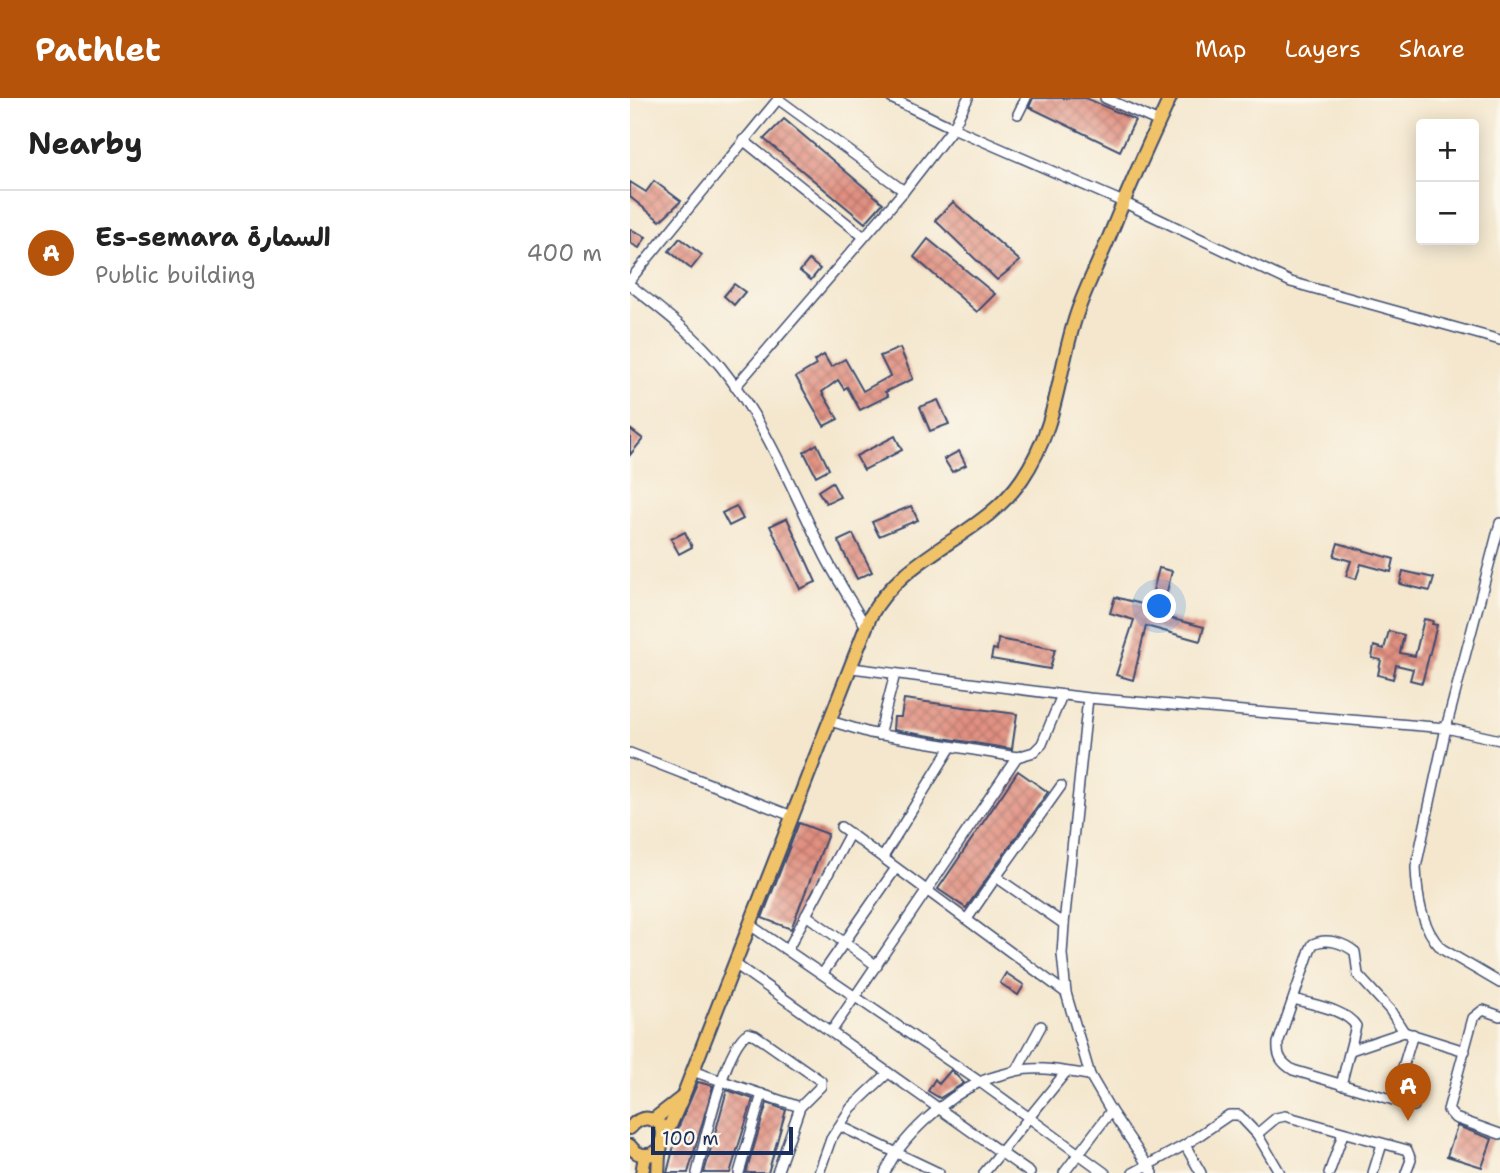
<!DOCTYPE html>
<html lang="en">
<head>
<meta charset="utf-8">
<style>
  :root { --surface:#fff; --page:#f2f2f2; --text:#222; --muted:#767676; --line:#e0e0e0; --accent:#b45309 }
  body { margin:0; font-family:"Shantell Sans","Playpen Sans Arabic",sans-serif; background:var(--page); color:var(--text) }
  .controls { position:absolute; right:21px; top:21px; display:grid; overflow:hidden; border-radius:7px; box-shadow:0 4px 18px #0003 }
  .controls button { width:63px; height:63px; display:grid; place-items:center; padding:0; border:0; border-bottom:2px solid var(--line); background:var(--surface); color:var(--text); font:35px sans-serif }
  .scale { position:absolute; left:21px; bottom:18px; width:142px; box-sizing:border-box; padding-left:7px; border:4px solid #1b2f5e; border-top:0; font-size:19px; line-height:24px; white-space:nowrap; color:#1b2f5e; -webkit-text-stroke:5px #fbf7ec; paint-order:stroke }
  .you { position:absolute; left:530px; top:509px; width:24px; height:24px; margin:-18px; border:5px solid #fff; border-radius:50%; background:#1a73e8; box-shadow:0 0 0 10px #1a73e833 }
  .badge { display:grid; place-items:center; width:46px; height:46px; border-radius:50%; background:var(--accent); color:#fff; font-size:23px; font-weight:700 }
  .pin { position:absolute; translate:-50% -58px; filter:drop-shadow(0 2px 4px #0008) }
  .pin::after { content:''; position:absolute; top:37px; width:24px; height:21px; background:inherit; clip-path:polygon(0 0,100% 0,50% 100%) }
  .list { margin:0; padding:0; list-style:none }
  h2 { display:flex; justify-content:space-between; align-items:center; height:91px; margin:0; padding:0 28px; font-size:30px }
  h2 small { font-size:23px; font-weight:400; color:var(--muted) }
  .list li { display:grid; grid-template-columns:46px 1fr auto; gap:21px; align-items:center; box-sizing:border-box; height:126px; padding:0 28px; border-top:2px solid var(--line) }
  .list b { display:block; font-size:26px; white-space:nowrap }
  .list p { margin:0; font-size:23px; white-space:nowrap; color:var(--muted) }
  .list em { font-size:23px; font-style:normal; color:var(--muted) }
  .map { position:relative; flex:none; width:870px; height:1075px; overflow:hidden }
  header { display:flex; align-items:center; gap:42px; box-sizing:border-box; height:98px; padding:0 35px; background:var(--accent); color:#fff }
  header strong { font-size:33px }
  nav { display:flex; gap:38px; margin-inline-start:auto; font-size:24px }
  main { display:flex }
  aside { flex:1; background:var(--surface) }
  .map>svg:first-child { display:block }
</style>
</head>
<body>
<header>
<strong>Pathlet</strong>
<nav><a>Map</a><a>Layers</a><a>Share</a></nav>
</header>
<main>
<aside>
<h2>Nearby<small></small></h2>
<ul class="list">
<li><span class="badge">A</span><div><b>Es-semara السمارة</b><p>Public building</p></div><em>400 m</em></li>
</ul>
</aside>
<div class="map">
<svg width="870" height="1075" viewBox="0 0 870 1075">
  <defs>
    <pattern id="building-cross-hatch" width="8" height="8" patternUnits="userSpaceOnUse" patternTransform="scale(1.75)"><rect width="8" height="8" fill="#e19080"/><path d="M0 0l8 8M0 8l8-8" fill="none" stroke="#b6766c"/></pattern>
  </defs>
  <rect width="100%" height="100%" fill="#fbf7ec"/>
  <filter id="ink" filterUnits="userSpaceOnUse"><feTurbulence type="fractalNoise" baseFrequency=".0143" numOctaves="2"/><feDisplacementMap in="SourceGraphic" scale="14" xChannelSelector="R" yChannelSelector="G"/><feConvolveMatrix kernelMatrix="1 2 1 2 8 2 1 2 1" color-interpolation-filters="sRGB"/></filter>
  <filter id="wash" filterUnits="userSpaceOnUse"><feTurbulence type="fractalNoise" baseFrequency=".00686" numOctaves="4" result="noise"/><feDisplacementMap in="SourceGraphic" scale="28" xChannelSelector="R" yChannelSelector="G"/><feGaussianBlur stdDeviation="1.57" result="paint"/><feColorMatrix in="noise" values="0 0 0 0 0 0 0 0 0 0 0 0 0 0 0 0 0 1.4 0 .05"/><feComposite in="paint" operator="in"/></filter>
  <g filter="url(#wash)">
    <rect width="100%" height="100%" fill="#f4e7ce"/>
    <g id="blocks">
      <g fill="url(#building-cross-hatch)">
        <polygon points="403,0 456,0 505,22 490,53 399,9"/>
        <polygon points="154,21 253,105 235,125 134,41"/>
        <polygon points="24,83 51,103 30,123 0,99 0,84 16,94"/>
        <polygon points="323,104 390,163 367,182 305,122"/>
        <polygon points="0,131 16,139 9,150 0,145"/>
        <polygon points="50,140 72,157 61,171 39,153"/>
        <polygon points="298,141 365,196 347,214 284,159"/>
        <polygon points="179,162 190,171 181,182 170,173"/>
        <polygon points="104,186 115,194 104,207 94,198"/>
        <polygon points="270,250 283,281 255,294 258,298 230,312 217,289 214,291 208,282 192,294 208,321 194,328 166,279 186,267 184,263 194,257 201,269 215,261 233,293 260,278 250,258"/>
        <polygon points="308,302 319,326 300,333 290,309"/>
        <polygon points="0,331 13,341 0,357"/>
        <polygon points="265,338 272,352 234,372 226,358"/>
        <polygon points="187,346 199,371 186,378 174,354"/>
        <polygon points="329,353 336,367 322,374 314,361"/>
        <polygon points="202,384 210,399 196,405 188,393"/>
        <polygon points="106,408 113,421 99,428 92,415"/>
        <polygon points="281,408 288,422 249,438 242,424"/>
        <polygon points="157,420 186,484 170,491 140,428"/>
        <polygon points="55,434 62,449 49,456 41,441"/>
        <polygon points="223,436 242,474 227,481 208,443"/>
        <polygon points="708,445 764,461 761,474 731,466 726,481 716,478 721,463 704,458"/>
        <polygon points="529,470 542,473 531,518 574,529 570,543 516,528 503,582 486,577 504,522 480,515 485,499 519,508"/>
        <polygon points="773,473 804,480 800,493 770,486"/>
        <polygon points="794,521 803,523 802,526 807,527 792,585 780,582 783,571 766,567 763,581 748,577 751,562 742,560 744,548 754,551 759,533 774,537 770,555 785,558"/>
        <polygon points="368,541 425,551 420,571 361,561 363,551 367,552"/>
        <polygon points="274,601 387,616 382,651 263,632 264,619 271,619"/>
        <polygon points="388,673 418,694 336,810 308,791"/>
        <polygon points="169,725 198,736 161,831 132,820"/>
        <polygon points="376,875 394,887 388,897 370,885"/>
        <polygon points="321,972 334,985 310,1000 298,993 305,981 309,986"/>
        <polygon points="68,984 83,988 58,1075 37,1075 49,1028"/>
        <polygon points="97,992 123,1001 100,1075 74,1075"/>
        <polygon points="137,1005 156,1012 138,1075 116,1075"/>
        <polygon points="827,1028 862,1041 852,1069 817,1058"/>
      </g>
    </g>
  </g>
  <g filter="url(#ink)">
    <use href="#blocks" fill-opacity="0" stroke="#3c4b6f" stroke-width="2"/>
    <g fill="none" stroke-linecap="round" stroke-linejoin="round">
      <g stroke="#3c4b6f" stroke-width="12">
        <g id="minor">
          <polyline points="261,0 323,30 493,104 661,184 870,242"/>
          <polyline points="475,0 529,24"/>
          <polyline points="148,1 274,93"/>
          <polyline points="388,16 396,0"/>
          <polyline points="113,42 234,139"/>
          <polyline points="0,182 149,0"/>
          <path d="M 0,187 C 32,212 65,237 91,269 C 137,326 163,395 196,460 C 208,483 223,506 236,529"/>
          <polyline points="105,289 274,93 323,30 338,0"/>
          <path d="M 870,425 L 816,630 L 786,769 C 787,798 791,830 812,851 L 870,885"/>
          <polyline points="222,570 458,600 816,630 870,642"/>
          <polyline points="458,600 434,826 432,856 436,895 460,977 481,1013 523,1075"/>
          <polyline points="200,623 240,635 387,659 404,654 412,646 432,597"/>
          <polyline points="249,637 265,576"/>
          <polyline points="0,655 162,718"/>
          <polyline points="431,688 366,779 434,826"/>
          <polyline points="211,729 436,895"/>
          <polyline points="253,759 321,649"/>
          <polyline points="176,817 247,868"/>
          <polyline points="337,821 366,779"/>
          <polyline points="120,827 350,984 475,1075"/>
          <polyline points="158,851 220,735"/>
          <polyline points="105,866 400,1075"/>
          <polyline points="193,875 266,770"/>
          <path d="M 664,901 C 683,907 715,911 726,928 L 711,987"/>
          <polyline points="870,918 853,912 843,920 818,1012 825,1020 870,1036"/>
          <polyline points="201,934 387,659"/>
          <path d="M 774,934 L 760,912 L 728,877 L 725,854 C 714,845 696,839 683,846 L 680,852 L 648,945 C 647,959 652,965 663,972 L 784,1008"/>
          <polyline points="721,952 774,934 835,953"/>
          <polyline points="387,972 411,928"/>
          <polyline points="62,973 170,1009"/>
          <polyline points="763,1002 783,936"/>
          <polyline points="210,1028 309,1075"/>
          <polyline points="627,1036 646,1020 655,1018 777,1052 781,1062 776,1075"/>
          <polyline points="555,1047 571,1075"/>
          <path d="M 67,1075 C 74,1047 95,947 118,935 L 125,937 L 191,983 L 191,988 L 170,1009 L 147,1075"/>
          <polyline points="109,1075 132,996"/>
          <polyline points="189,1075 201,1041 221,1010 258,975"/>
          <path d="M 255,1075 C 270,1040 315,1000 350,984 C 360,979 375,976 386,973 C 409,967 437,974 460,977"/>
          <polyline points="354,1075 436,974"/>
          <polyline points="434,1075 481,1013"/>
          <polyline points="503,1075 555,1047 599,1017 609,1017 627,1036 650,1075"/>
          <polyline points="699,1075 713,1036"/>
          <polyline points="743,1075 752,1046"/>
        </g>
      </g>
      <g stroke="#3c4b6f" stroke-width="16">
        <g id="major">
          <polyline points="23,1022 50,1001"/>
          <path d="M 0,1030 C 5,1024 11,1019 20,1021 C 38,1025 33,1040 30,1052 C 28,1059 29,1068 28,1075"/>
          <path d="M 35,1039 L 53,998 L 240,519 C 274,455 353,439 392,381 C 429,326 427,274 447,215 C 457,186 471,160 482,132 C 500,87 520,43 540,0"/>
          <path d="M 0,1048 C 8,1059 20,1060 30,1051"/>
          <polyline points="12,1075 15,1058"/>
        </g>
      </g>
      <use href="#minor" stroke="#fff" stroke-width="9"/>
      <use href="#major" stroke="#f1c369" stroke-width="12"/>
    </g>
  </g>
</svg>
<div class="controls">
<button>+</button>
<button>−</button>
</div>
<div class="scale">100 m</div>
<div class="you"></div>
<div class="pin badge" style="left:778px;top:1023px">A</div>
</div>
</main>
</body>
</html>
